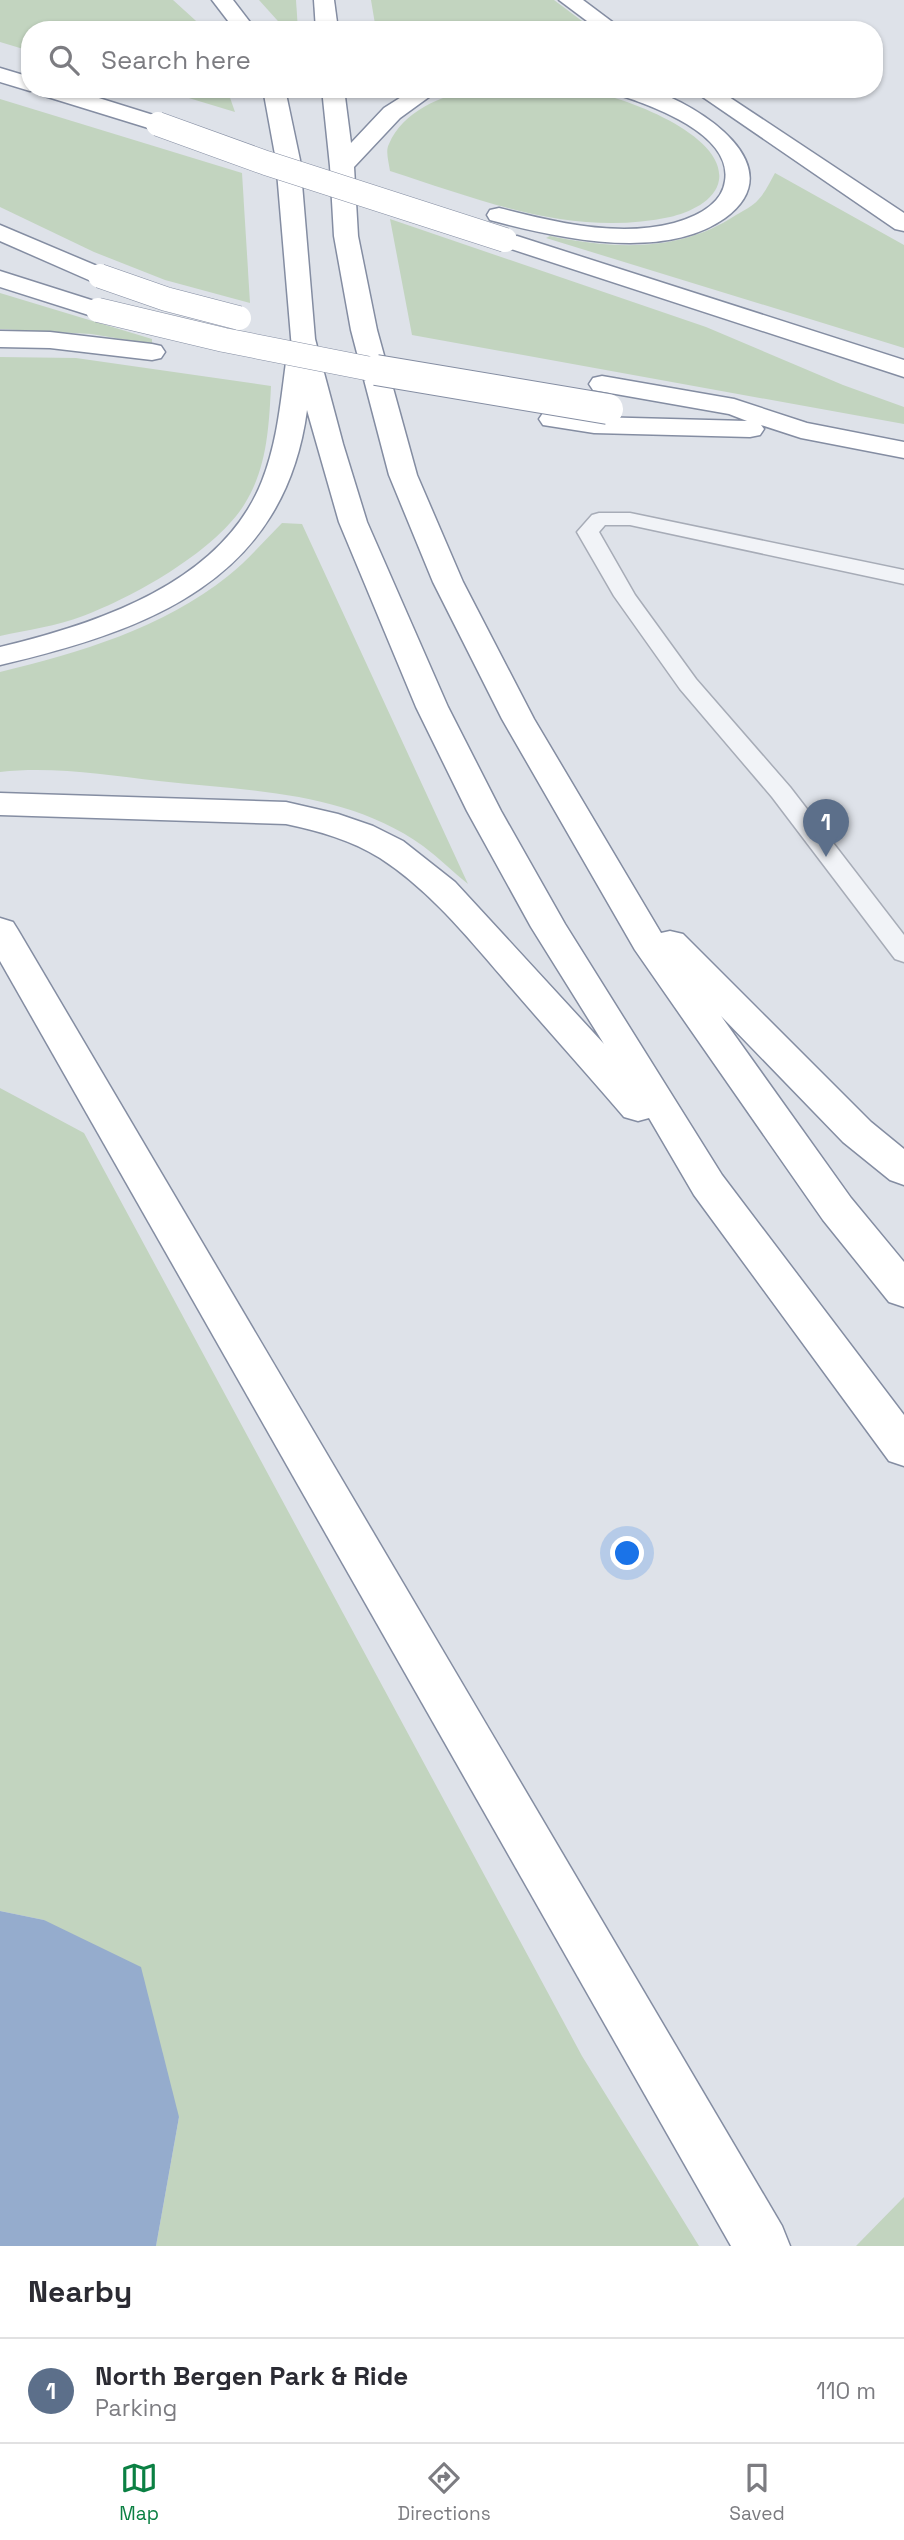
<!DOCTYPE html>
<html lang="en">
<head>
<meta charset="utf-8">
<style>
  :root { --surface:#fff; --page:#f2f2f3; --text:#2b2b33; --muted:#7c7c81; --line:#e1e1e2; --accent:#0b8043 }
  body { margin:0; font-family:"Space Grotesk",sans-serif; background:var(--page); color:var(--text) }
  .you { position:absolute; left:628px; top:1554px; width:24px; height:24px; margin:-18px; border:5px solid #fff; border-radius:50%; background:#1a73e8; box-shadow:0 0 0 10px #1a73e833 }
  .badge { display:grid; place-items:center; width:46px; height:46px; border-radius:50%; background:var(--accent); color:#fff; font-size:23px; font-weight:700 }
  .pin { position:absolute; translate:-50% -58px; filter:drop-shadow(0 2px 4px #0008) }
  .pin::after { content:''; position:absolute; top:37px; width:24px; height:21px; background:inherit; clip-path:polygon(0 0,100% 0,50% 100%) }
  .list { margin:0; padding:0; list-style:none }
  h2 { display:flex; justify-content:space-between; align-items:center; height:91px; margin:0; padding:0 28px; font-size:30px }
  h2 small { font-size:23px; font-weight:400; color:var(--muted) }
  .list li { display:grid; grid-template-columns:46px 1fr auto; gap:21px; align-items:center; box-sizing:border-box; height:105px; padding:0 28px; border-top:2px solid var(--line) }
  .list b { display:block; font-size:26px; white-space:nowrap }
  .list p { margin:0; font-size:23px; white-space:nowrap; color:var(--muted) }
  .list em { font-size:23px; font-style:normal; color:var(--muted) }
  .icon { flex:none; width:38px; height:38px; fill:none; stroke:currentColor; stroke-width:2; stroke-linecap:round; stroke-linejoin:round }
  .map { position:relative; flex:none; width:904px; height:2246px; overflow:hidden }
  .search { position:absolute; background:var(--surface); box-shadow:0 2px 5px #0004; left:21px; right:21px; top:21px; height:77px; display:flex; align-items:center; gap:18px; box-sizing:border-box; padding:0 24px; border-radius:28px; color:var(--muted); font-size:26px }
  .sheet { height:196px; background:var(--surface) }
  nav { display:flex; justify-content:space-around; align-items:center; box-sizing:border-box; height:98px; border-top:2px solid var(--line); background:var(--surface); font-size:19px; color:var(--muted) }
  nav a { display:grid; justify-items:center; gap:4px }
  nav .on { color:var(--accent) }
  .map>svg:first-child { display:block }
</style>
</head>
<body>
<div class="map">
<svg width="904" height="2246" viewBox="0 0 904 2246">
  <rect width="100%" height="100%" fill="#dee2e9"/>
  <g fill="#c2d4bf">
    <polygon points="0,0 173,0 206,30 30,30 30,51 0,42"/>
    <polygon points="259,0 296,0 298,30 286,30"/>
    <polygon points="371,0 554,0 594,30 376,30"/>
    <polygon points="159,89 227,89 235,112"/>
    <path d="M 474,89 C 509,89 546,85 581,90 C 617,94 726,133 719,180 C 716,201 688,213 670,217 C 574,238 480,200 390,171 C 389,163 385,151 389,144 C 403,111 441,96 474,89 Z"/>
    <polygon points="0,99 242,173 250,303 165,280 94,252 0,207"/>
    <path d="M 775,173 L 904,245 L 904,348 L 546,238 L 550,236 C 614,249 679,253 736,215 C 743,211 753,206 758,200 C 765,193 770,182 775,173 Z"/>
    <polygon points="390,219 706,327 843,385 904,407 904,424 412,335"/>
    <polygon points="0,293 152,339 152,344 91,334 0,329"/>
    <path d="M 0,357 L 76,358 L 271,386 C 269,427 267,469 244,505 C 215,551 134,597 83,616 C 57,626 27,630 0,636 Z"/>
    <path d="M 282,523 L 302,524 L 468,884 C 453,872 439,858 423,846 C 347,791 249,791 159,781 C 106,775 53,766 0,772 L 0,672 C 79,653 163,628 228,576 C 247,561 264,541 282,523 Z"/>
    <polygon points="0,1088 84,1133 582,2056 699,2246 156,2246 179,2117 44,1920 0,1911"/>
    <polygon points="904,2197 904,2246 856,2246"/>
  </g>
  <polygon fill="#95accd" points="0,1911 44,1920 141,1967 179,2117 156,2246 0,2246"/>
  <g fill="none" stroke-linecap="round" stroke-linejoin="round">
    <g stroke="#a7acb7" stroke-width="3">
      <polygon id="lane" points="599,513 630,513 904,570 904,584 630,525 605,525 599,532 635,595 696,679 790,787 904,935 904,962 895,959 772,797 680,689 614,596 577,532 592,515"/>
    </g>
    <g stroke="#848da2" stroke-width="3">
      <g id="highway">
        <polygon points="212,0 233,0 256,30 235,30"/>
        <polygon points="314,0 334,0 338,30 316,30"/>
        <polygon points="559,0 583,0 623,30 599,30"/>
        <polygon points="0,68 30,77 30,89 70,89 166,119 169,124 166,129 158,131 38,94 35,89 30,91 0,82"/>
        <path d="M 263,89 L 285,89 L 300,160 L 315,339 L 343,444 L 367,522 L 448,707 L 501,811 L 565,924 L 722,1175 L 904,1415 L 904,1466 L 889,1461 L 694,1195 L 649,1118 L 638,1121 L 624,1117 C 584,1070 542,1024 502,977 C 465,934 428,889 380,858 C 351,840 319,831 286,824 L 0,815 L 0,793 L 286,802 L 338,814 L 373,826 L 403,841 L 455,882 L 604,1044 L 531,927 L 467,811 L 416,707 L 339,522 L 307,410 C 284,581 148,630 0,665 L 0,647 C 97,624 222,583 262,481 C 278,441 281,397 287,355 L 292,349 L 276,160 Z"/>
        <polygon points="322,89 344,89 351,143 384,108 414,89 440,89 400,118 354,167 358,236 377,330 417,475 463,582 534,719 661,933 670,931 683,934 871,1122 904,1149 904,1185 890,1180 843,1142 721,1016 851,1198 904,1262 904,1307 889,1302 823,1220 635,950 502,719 433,582 389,475 351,330 334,236 330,166"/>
        <path d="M 613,89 C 625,89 639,87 650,90 C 699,104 795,167 725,218 C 663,262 558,238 490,220 L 487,215 L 490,210 L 499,208 C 555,222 617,238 674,223 C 695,217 722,205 725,181 C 733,134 651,105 616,94 Z"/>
        <polygon points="691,89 717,89 904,213 904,231 895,229"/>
        <polygon points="0,225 109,271 113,276 109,281 100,284 91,281 0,241"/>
        <polygon points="517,236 904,360 904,377 508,248 505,243 508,238"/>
        <polygon points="0,271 107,305 111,310 107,315 98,318 0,287"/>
        <polygon points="0,331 50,332 152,344 161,346 165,352 161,358 152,360 50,348 0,347"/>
        <polygon points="602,376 734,399 807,423 904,442 904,458 801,438 761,425 764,429 760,435 750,437 594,433 543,425 539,419 543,413 553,411 594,417 747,421 729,414 593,390 589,384 593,378"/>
        <polygon points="0,918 13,922 18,930 782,2226 790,2246 731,2246 0,961"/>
      </g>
    </g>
    <use href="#lane" fill="#f1f3f7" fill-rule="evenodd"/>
    <use href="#highway" fill="#fff" fill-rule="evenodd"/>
    <g stroke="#848da2" stroke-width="25" stroke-linecap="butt">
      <g id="highway-bridge-far1">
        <polyline points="158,124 266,163 505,240"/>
        <polyline points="100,276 166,299 239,318"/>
        <polyline points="98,310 224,340 386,372"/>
      </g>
    </g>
    <g stroke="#848da2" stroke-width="32" stroke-linecap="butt">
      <polyline id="highway-bridge" points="376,370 608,409"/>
    </g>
    <use href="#highway-bridge-far1" stroke="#fff" stroke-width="24"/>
    <use href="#highway-bridge" stroke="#fff" stroke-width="30"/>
  </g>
</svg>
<div class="you"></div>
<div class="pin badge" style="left:826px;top:857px;background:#5c6f8a">1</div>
<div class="search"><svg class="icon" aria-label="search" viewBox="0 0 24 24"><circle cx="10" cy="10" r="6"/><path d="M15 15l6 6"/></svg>Search here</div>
</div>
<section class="sheet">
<h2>Nearby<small></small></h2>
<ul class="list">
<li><span class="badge" style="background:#5c6f8a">1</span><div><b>North Bergen Park &amp; Ride</b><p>Parking</p></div><em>110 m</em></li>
</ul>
</section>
<nav>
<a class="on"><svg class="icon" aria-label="map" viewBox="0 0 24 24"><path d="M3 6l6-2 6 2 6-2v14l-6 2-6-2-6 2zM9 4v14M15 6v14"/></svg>Map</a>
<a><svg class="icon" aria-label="directions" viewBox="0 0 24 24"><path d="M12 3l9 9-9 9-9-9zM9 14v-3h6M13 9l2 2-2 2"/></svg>Directions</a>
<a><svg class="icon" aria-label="saved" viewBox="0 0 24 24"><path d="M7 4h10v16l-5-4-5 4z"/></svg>Saved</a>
</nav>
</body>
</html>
